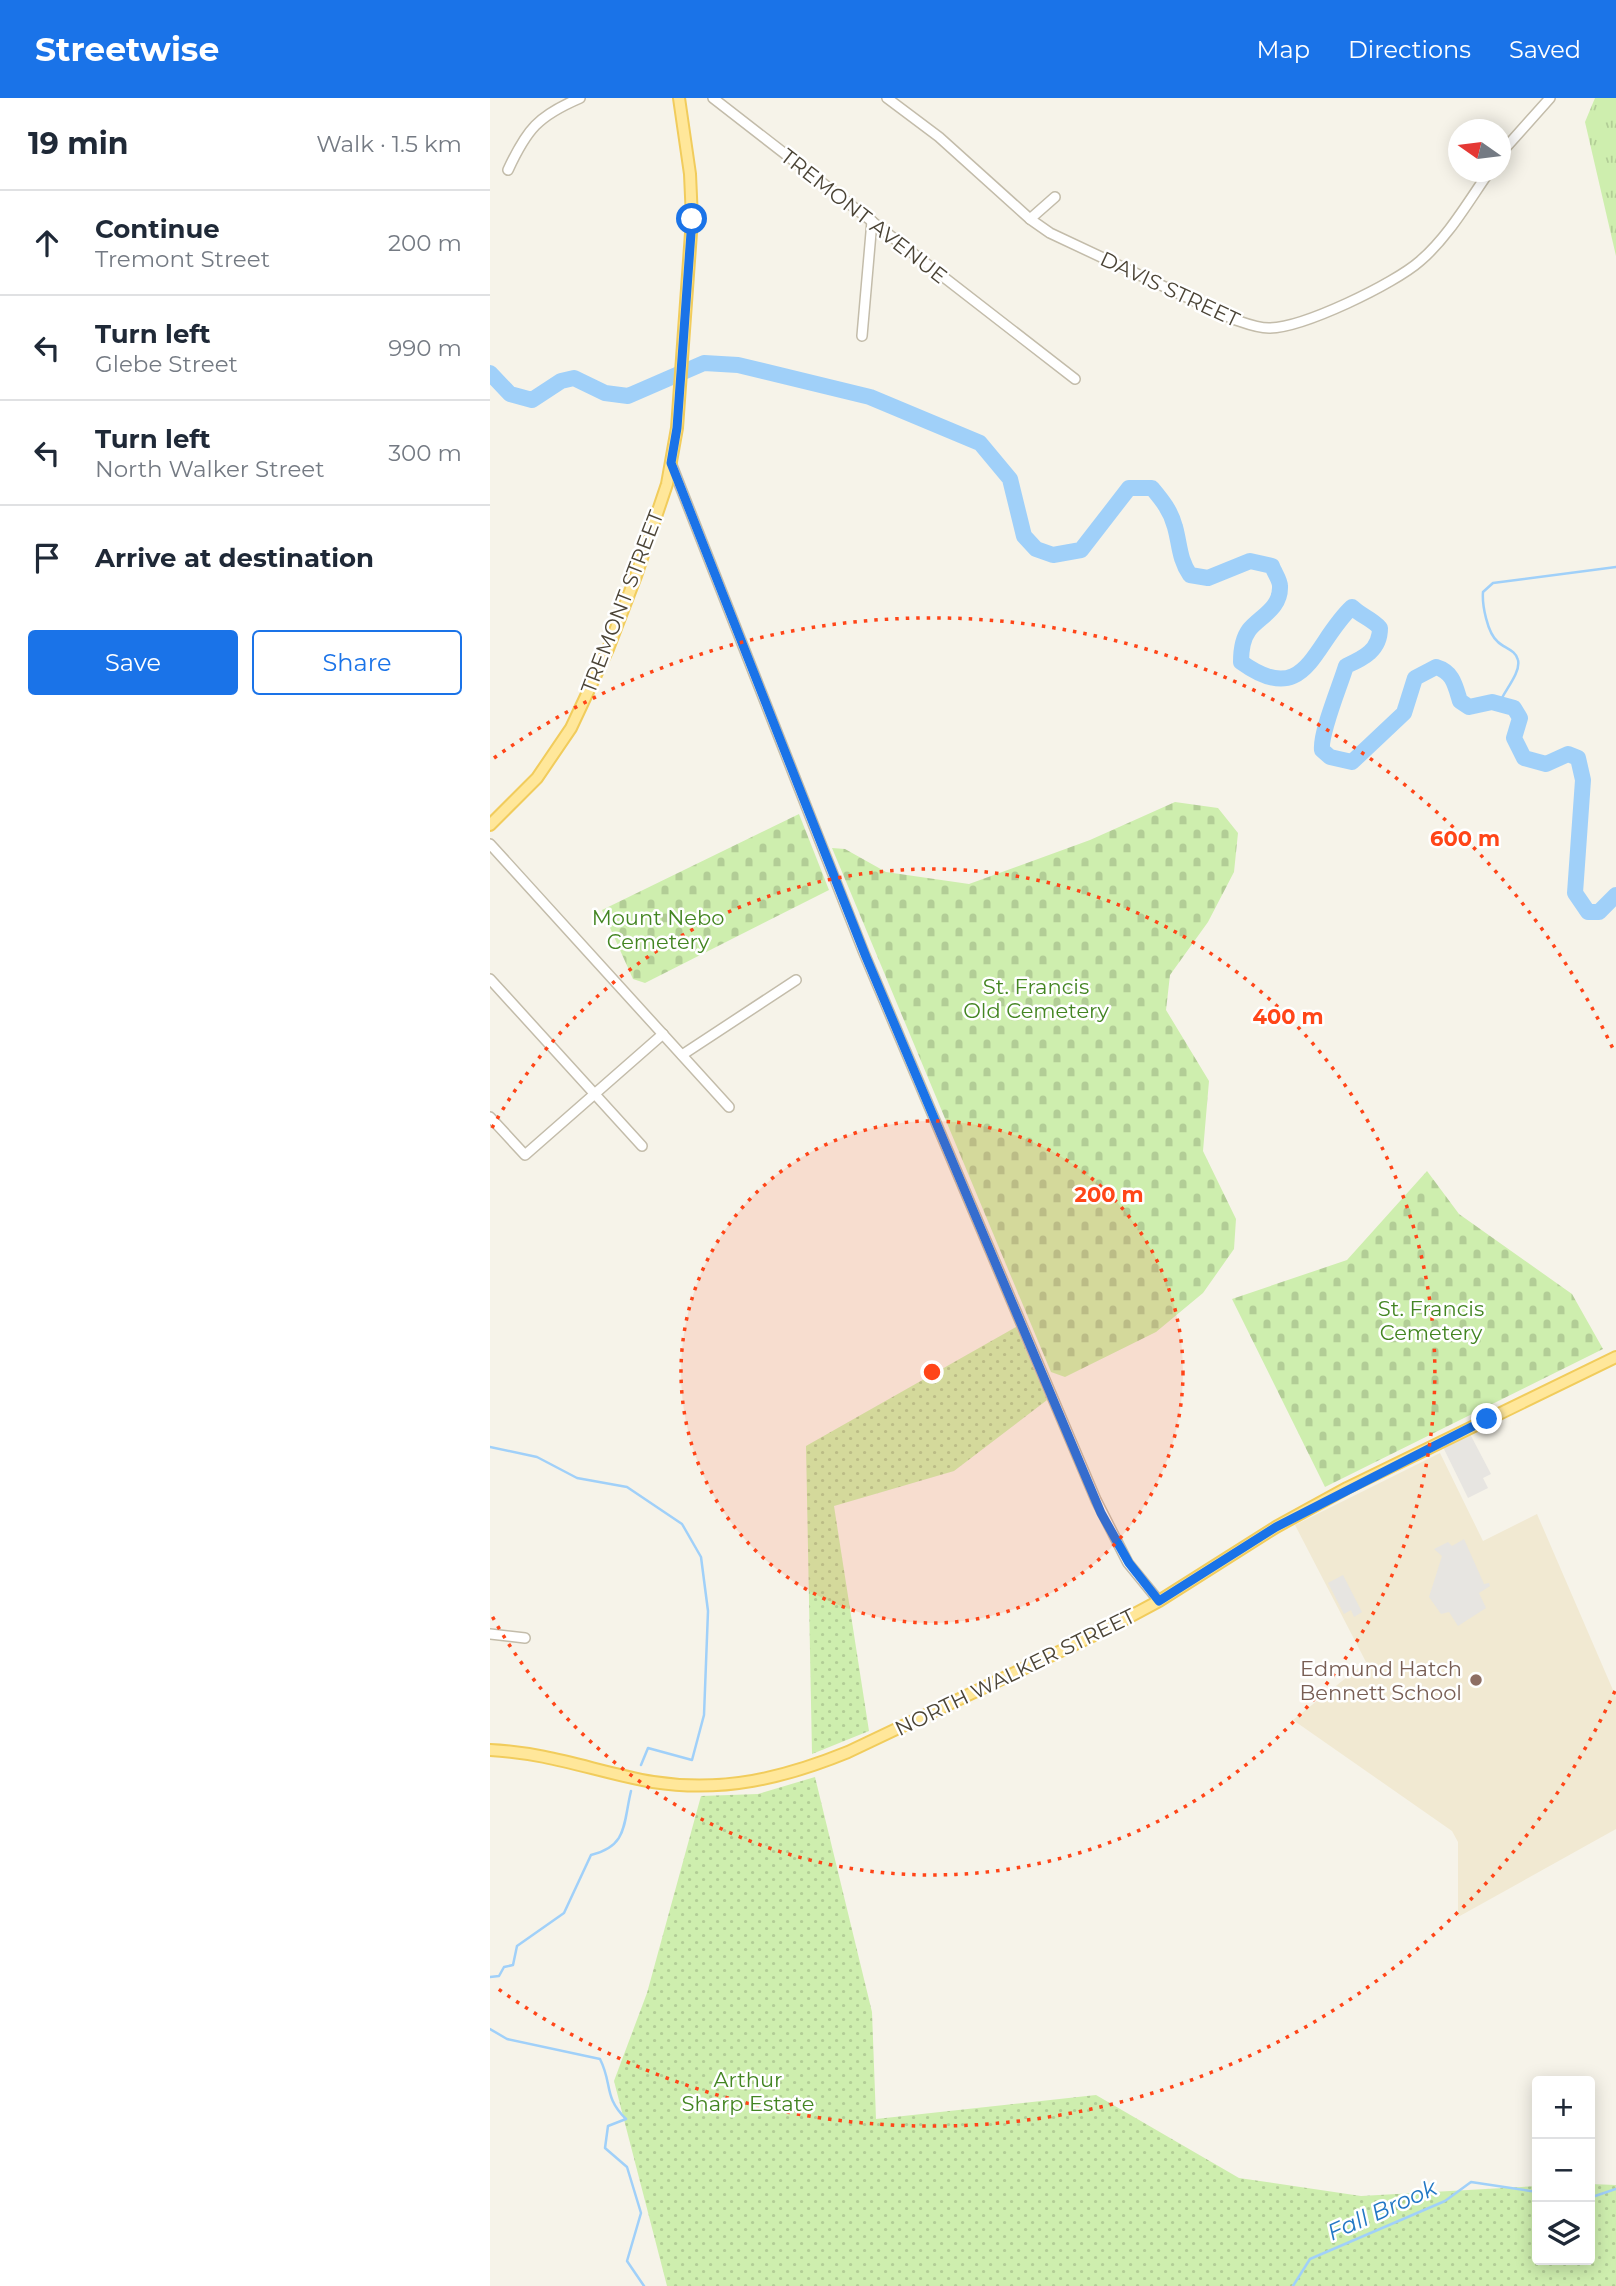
<!DOCTYPE html>
<html lang="en">
<head>
<meta charset="utf-8">
<style>
  :root { --surface:#fff; --page:#f2f2f3; --text:#1f2937; --muted:#747a83; --line:#e0e1e3; --accent:#1a73e8 }
  body { margin:0; font-family:Montserrat,sans-serif; background:var(--page); color:var(--text) }
  .controls { position:absolute; right:21px; bottom:21px; display:grid; overflow:hidden; border-radius:7px; box-shadow:0 4px 18px #0003 }
  .controls button { width:63px; height:63px; display:grid; place-items:center; padding:0; border:0; border-bottom:2px solid var(--line); background:var(--surface); color:var(--text); font:35px sans-serif }
  .compass { position:absolute; left:958px; top:21px; width:63px; height:63px; border-radius:50%; background:var(--surface); box-shadow:0 4px 18px #0003; rotate:284deg }
  .stop { position:absolute; width:21px; height:21px; margin:-16px; border:5px solid #1a73e8; border-radius:50%; background:#fff }
  .stop.end { background:#1a73e8; border-color:#fff; box-shadow:0 2px 7px #0008 }
  .list { margin:0; padding:0; list-style:none }
  h2 { display:flex; justify-content:space-between; align-items:center; height:91px; margin:0; padding:0 28px; font-size:30px }
  h2 small { font-size:23px; font-weight:400; color:var(--muted) }
  .list li { display:grid; grid-template-columns:46px 1fr auto; gap:21px; align-items:center; box-sizing:border-box; height:105px; padding:0 28px; border-top:2px solid var(--line) }
  .list b { display:block; font-size:26px; white-space:nowrap }
  .list p { margin:0; font-size:23px; white-space:nowrap; color:var(--muted) }
  .list em { font-size:23px; font-style:normal; color:var(--muted) }
  .actions { display:flex; gap:14px; padding:21px 28px }
  .actions a { flex:1; padding:16px 0; border:2px solid var(--accent); border-radius:7px; text-align:center; font-size:24px; color:var(--accent) }
  .actions .main { background:var(--accent); color:#fff }
  .icon { flex:none; width:38px; height:38px; fill:none; stroke:currentColor; stroke-width:2; stroke-linecap:round; stroke-linejoin:round }
  .map { position:relative; flex:none; width:1126px; height:2188px; overflow:hidden }
  header { display:flex; align-items:center; gap:42px; box-sizing:border-box; height:98px; padding:0 35px; background:var(--accent); color:#fff }
  header strong { font-size:33px }
  nav { display:flex; gap:38px; margin-inline-start:auto; font-size:24px }
  main { display:flex }
  aside { flex:1; background:var(--surface) }
  .map>svg:first-child { display:block }
</style>
</head>
<body>
<header>
<strong>Streetwise</strong>
<nav><a>Map</a><a>Directions</a><a>Saved</a></nav>
</header>
<main>
<aside>
<h2>19 min<small>Walk · 1.5 km</small></h2>
<ul class="list">
<li><svg class="icon" aria-label="ahead" viewBox="0 0 24 24"><path d="M12 20V5M6 11l6-6 6 6"/></svg><div><b>Continue</b><p>Tremont Street</p></div><em>200 m</em></li>
<li><svg class="icon" aria-label="left" viewBox="0 0 24 24"><path d="M17 20v-9H6M10 6l-5 5 5 5"/></svg><div><b>Turn left</b><p>Glebe Street</p></div><em>990 m</em></li>
<li><svg class="icon" aria-label="left" viewBox="0 0 24 24"><path d="M17 20v-9H6M10 6l-5 5 5 5"/></svg><div><b>Turn left</b><p>North Walker Street</p></div><em>300 m</em></li>
<li><svg class="icon" aria-label="arrive" viewBox="0 0 24 24"><path d="M6 21V4h12l-3 4 3 4H6"/></svg><div><b>Arrive at destination</b></div></li>
</ul>
<div class="actions"><a class="main">Save</a><a>Share</a></div>
</aside>
<div class="map">
<svg width="1126" height="2188" viewBox="0 0 1126 2188">
  <defs>
    <pattern id="grass-tufts" width="24" height="20" patternUnits="userSpaceOnUse" patternTransform="scale(1.75)"><rect width="24" height="20" fill="#ceeeae"/><path d="M3 7l-1-3M5 7V3M7 7l1-3M15 17l-1-3M17 17v-4M19 17l1-3" fill="none" stroke="#b2cd96"/></pattern>
    <pattern id="cemetery-stones" width="16" height="16" patternUnits="userSpaceOnUse" patternTransform="scale(1.75)"><rect width="16" height="16" fill="#ceeeae"/><path d="M2 7V4a2 2 0 0 1 4 0v3zM10 15v-3a2 2 0 0 1 4 0v3z" fill="#b2cd96"/></pattern>
    <pattern id="park-dots" width="8" height="8" patternUnits="userSpaceOnUse" patternTransform="scale(1.75)"><rect width="8" height="8" fill="#ceeeae"/><path d="M2 2h.1M6 6h.1" fill="none" stroke="#b2cd96" stroke-width="1.8" stroke-linecap="round"/></pattern>
  </defs>
  <rect width="100%" height="100%" fill="#f6f3e9"/>
  <polygon fill="#f1e9d2" points="950,1355 993,1443 1047,1416 1126,1599 1126,1731 968,1819 968,1744 962,1733 803,1622 876,1564 805,1427"/>
  <polygon fill="url(#grass-tufts)" points="1105,0 1126,0 1126,158 1095,24"/>
  <g fill="url(#cemetery-stones)">
    <polygon points="685,704 728,710 748,735 744,774 718,824 680,877 676,912 719,983 713,1053 746,1121 744,1151 713,1195 666,1234 575,1279 561,1274 342,750 355,751 396,774 479,786 600,742"/>
    <polygon points="309,716 339,792 155,885 143,881 112,812"/>
    <polygon points="937,1073 969,1116 1082,1196 1113,1251 835,1389 742,1201 857,1162"/>
  </g>
  <g fill="url(#park-dots)">
    <polygon points="526,1229 557,1302 464,1373 344,1408 379,1633 322,1656 316,1348"/>
    <polygon points="325,1679 382,1914 386,2021 606,1997 749,2080 871,2098 1047,2088 1047,2162 1100,2162 1100,2086 1126,2087 1126,2188 177,2188 124,1983 157,1895 211,1698 268,1696"/>
  </g>
  <g fill="#e7e5e1">
    <polygon points="979,1334 1001,1376 993,1380 998,1390 978,1400 952,1347"/>
    <polygon points="974,1441 994,1486 999,1485 1000,1488 989,1495 996,1510 968,1528 959,1514 951,1516 939,1499 952,1458 944,1451 958,1444 962,1448"/>
    <polygon points="853,1477 872,1514 864,1519 861,1512 854,1516 838,1485"/>
  </g>
  <g fill="none" stroke-linecap="round" stroke-linejoin="round">
    <g stroke="#a0d0f9" stroke-width="2.5">
      <path d="M 1009,606 C 1014,593 1031,575 1028,562 C 1026,552 1014,550 1008,544 C 997,535 992,506 993,494 L 1003,485 L 1126,469"/>
      <polyline points="0,1349 47,1359 87,1380 137,1389 192,1426 211,1459 218,1513 214,1617 202,1662 158,1650 151,1667"/>
      <path d="M 0,1879 L 9,1878 L 14,1869 L 23,1867 L 27,1848 L 74,1815 L 101,1757 C 138,1748 133,1726 141,1693"/>
      <path d="M 0,1931 L 17,1941 L 110,1961 C 123,1987 113,1998 136,2021 L 118,2028 L 115,2050 L 137,2069 L 151,2115 L 137,2163 L 154,2188"/>
      <polyline points="1105,2098 1126,2091"/>
      <polyline points="803,2188 820,2161 955,2103 981,2084 1047,2094"/>
    </g>
    <path stroke="#a0d0f9" stroke-width="16" d="M 0,275 L 20,296 L 42,302 L 71,283 L 84,280 L 115,295 L 138,298 L 214,265 L 248,267 L 380,299 L 490,345 L 520,381 L 534,438 L 546,451 L 563,457 L 591,452 L 639,390 L 662,390 C 672,402 681,413 685,429 C 690,447 689,461 700,477 L 718,480 L 760,463 L 782,468 C 784,474 790,482 790,488 C 791,511 769,519 759,532 C 753,540 751,554 751,564 C 817,612 823,545 862,509 C 871,518 881,520 890,530 C 890,552 874,560 856,568 C 850,588 830,635 832,652 L 840,659 L 862,664 L 914,615 L 925,580 L 946,569 C 963,574 965,587 970,603 L 979,609 L 1002,604 L 1024,610 L 1030,620 L 1024,640 L 1034,660 L 1056,666 L 1078,656 L 1088,660 L 1093,682 L 1085,795 L 1098,814 L 1109,814 L 1126,797"/>
    <g stroke="#c3bcaa" stroke-width="12">
      <g id="minor">
        <polyline points="223,0 585,281"/>
        <path d="M 397,0 L 449,39 L 540,121 L 560,135 L 743,221 C 755,225 766,230 779,230 C 813,230 904,186 930,163 C 958,139 978,104 999,74"/>
        <polyline points="1010,56 1060,0"/>
        <path d="M 18,72 C 37,31 48,18 90,0"/>
        <polyline points="540,121 565,99"/>
        <polyline points="372,238 382,123"/>
        <polyline points="181,365 374,855 606,1402 638,1465 669,1503"/>
        <polyline points="0,746 239,1009"/>
        <polyline points="0,881 152,1048"/>
        <polyline points="192,957 306,882"/>
        <polyline points="0,1019 35,1057 173,936"/>
        <polyline points="0,1536 35,1540"/>
      </g>
    </g>
    <g stroke="#f1cc5c" stroke-width="14">
      <g id="major">
        <polyline points="0,727 47,680 81,630 118,551 146,478 177,386 187,330 202,121 200,76 189,0"/>
        <path d="M 0,1652 C 61,1655 106,1674 163,1684 C 233,1695 294,1680 358,1654 L 613,1533 L 669,1503 L 786,1429 L 857,1390 L 1126,1259"/>
      </g>
    </g>
    <use href="#minor" stroke="#fff" stroke-width="9"/>
    <use href="#major" stroke="#ffe79a" stroke-width="10"/>
  </g>
  <g fill="none" stroke-linecap="round" stroke-linejoin="round">
    <polyline stroke="#1a73e8" stroke-width="9" points="202,121 187,330 181,365 376,859 611,1415 639,1465 669,1503 786,1429 997,1321"/>
  </g>
  <circle cx="442" cy="1274" r="251" fill="#ff4518" fill-opacity=".12"/>
  <g fill="none" stroke="#ff4518" stroke-width="3.5" stroke-dasharray="3.5 7">
    <circle cx="442" cy="1274" r="251"/>
    <path d="M2 1030A503 503 0 1 1 2 1518"/>
    <path d="M1125 1593A754 754 0 0 1 4 1888M4 660A754 754 0 0 1 1125 955"/>
  </g>
  <circle fill="#8d6e63" stroke="#fff" stroke-width="2.5" cx="986" cy="1582" r="7"/>
  <g text-anchor="middle" dominant-baseline="central" stroke-width="5" stroke-linejoin="round" paint-order="stroke">
    <g font-size="21" fill="#4b4436" stroke="#fff">
      <text transform="translate(374 118) rotate(38)">TREMONT AVENUE</text>
      <text transform="translate(680 191) rotate(25)">DAVIS STREET</text>
      <text transform="translate(132 504) rotate(-69)">TREMONT STREET</text>
      <text transform="translate(525 1574) rotate(-26)">NORTH WALKER STREET</text>
    </g>
    <g font-size="21" fill="#438522" stroke="#fff">
      <text x="168" y="819">Mount Nebo<tspan x="168" dy="24">Cemetery</tspan></text>
      <text x="546" y="888">St. Francis<tspan x="546" dy="24">Old Cemetery</tspan></text>
      <text x="941" y="1210">St. Francis<tspan x="941" dy="24">Cemetery</tspan></text>
      <text x="258" y="1981">Arthur<tspan x="258" dy="24">Sharp Estate</tspan></text>
    </g>
    <g font-size="21" fill="#785e54" stroke="#fff" text-anchor="end">
      <text x="972" y="1570">Edmund Hatch<tspan x="972" dy="24">Bennett School</tspan></text>
    </g>
    <g font-size="23" font-style="italic" fill="#2278c5" stroke="#fff">
      <text transform="translate(892 2112) rotate(-24)">Fall Brook</text>
    </g>
  </g>
  <circle cx="442" cy="1274" r="10" fill="#ff4518" stroke="#fff" stroke-width="3.5"/>
  <g font-size="21" text-anchor="middle" font-weight="bold" fill="#ff4518" stroke="#fff" stroke-width="5" stroke-linejoin="round" paint-order="stroke">
    <text x="975" y="748">600 m</text>
    <text x="798" y="926">400 m</text>
    <text x="619" y="1104">200 m</text>
  </g>
</svg>
<div class="controls">
<button>+</button>
<button>−</button>
<button><svg class="icon" aria-label="layers" viewBox="0 0 24 24"><path d="M12 4l9 5-9 5-9-5zM3 14l9 5 9-5"/></svg></button>
</div>
<svg class="compass" viewBox="-18 -18 36 36"><path d="M0-13l5 13h-10z" fill="#e53935"/><path d="M0 13l5-13h-10z" fill="#747a83"/></svg>
<div class="stop" style="left:202px;top:121px"></div>
<div class="stop end" style="left:997px;top:1321px"></div>
</div>
</main>
</body>
</html>
